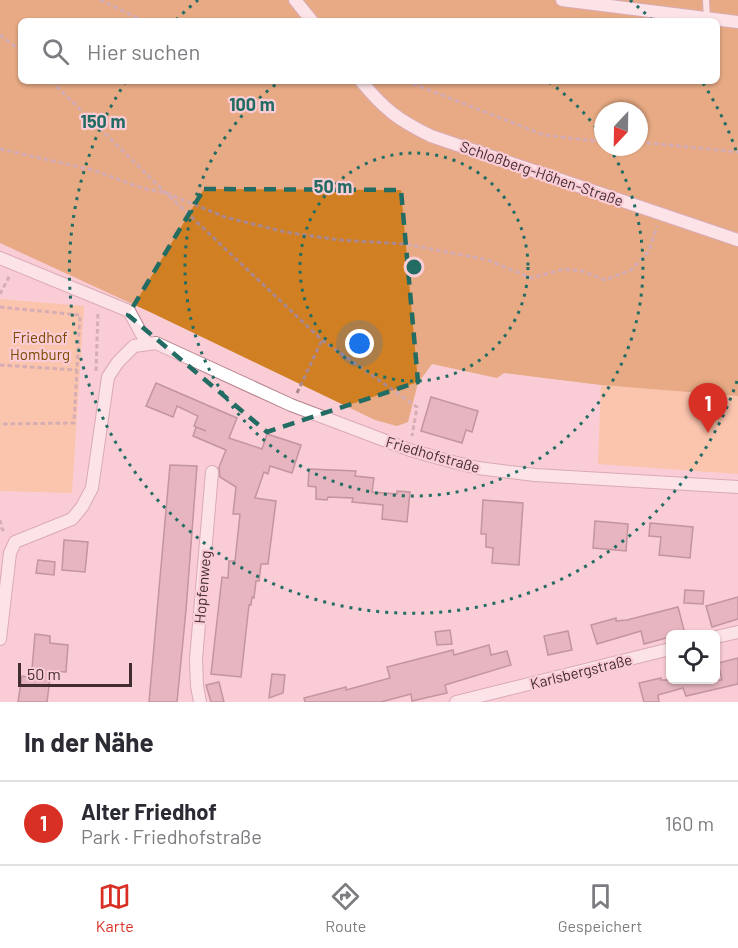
<!DOCTYPE html>
<html lang="de">
<head>
<meta charset="utf-8">
<style>
  :root { --surface:#fff; --page:#f2f2f3; --text:#2b2b33; --muted:#7c7c81; --line:#e1e1e2; --accent:#d93025 }
  body { margin:0; font-family:Barlow,sans-serif; background:var(--page); color:var(--text) }
  .controls { position:absolute; right:18px; bottom:18px; display:grid; overflow:hidden; border-radius:9px; box-shadow:0 2px 4px #0004 }
  .controls button { width:54px; height:54px; display:grid; place-items:center; padding:0; border:0; border-bottom:2px solid var(--line); background:var(--surface); color:var(--text); font:30px sans-serif }
  .compass { position:absolute; left:594px; top:102px; width:54px; height:54px; border-radius:50%; background:var(--surface); box-shadow:0 2px 4px #0004; rotate:202deg }
  .scale { position:absolute; left:18px; bottom:15px; width:114px; box-sizing:border-box; padding-left:6px; border:3px solid #422c31; border-top:0; font-size:16px; line-height:21px; white-space:nowrap; color:#422c31; -webkit-text-stroke:4px #faccd5; paint-order:stroke }
  .you { position:absolute; left:360px; top:344px; width:21px; height:21px; margin:-15px; border:4px solid #fff; border-radius:50%; background:#1a73e8; box-shadow:0 0 0 9px #1a73e833 }
  .badge { display:grid; place-items:center; width:39px; height:39px; border-radius:50%; background:var(--accent); color:#fff; font-size:20px; font-weight:700 }
  .pin { position:absolute; translate:-50% -50px; filter:drop-shadow(0 2px 3px #0008) }
  .pin::after { content:''; position:absolute; top:32px; width:21px; height:18px; background:inherit; clip-path:polygon(0 0,100% 0,50% 100%) }
  .list { margin:0; padding:0; list-style:none }
  h2 { display:flex; justify-content:space-between; align-items:center; height:78px; margin:0; padding:0 24px; font-size:26px }
  h2 small { font-size:20px; font-weight:400; color:var(--muted) }
  .list li { display:grid; grid-template-columns:39px 1fr auto; gap:18px; align-items:center; box-sizing:border-box; height:84px; padding:0 24px; border-top:2px solid var(--line) }
  .list b { display:block; font-size:22px; white-space:nowrap }
  .list p { margin:0; font-size:20px; white-space:nowrap; color:var(--muted) }
  .list em { font-size:20px; font-style:normal; color:var(--muted) }
  .icon { flex:none; width:33px; height:33px; fill:none; stroke:currentColor; stroke-width:2; stroke-linecap:round; stroke-linejoin:round }
  .map { position:relative; flex:none; width:738px; height:702px; overflow:hidden }
  .search { position:absolute; background:var(--surface); box-shadow:0 2px 4px #0004; left:18px; right:18px; top:18px; height:66px; display:flex; align-items:center; gap:15px; box-sizing:border-box; padding:0 21px; border-radius:9px; color:var(--muted); font-size:22px }
  .sheet { height:162px; background:var(--surface) }
  nav { display:flex; justify-content:space-around; align-items:center; box-sizing:border-box; height:84px; border-top:2px solid var(--line); background:var(--surface); font-size:16px; color:var(--muted) }
  nav a { display:grid; justify-items:center; gap:3px }
  nav .on { color:var(--accent) }
  .map>svg:first-child { display:block }
</style>
</head>
<body>
<div class="map">
<svg width="738" height="702" viewBox="0 0 738 702">
  <rect width="100%" height="100%" fill="#faccd5"/>
  <g fill="#fcbb7c">
    <polygon points="0,299 84,306 72,493 0,491"/>
    <polygon points="601,385 738,396 738,474 598,464"/>
  </g>
  <path fill="#d08022" fill-rule="evenodd" d="M 0,0 L 738,0 L 738,396 L 601,385 L 504,373 L 497,378 L 432,364 L 418,383 L 408,422 L 397,426 L 375,420 L 152,313 L 0,243 ZM 21,21 L 717,21 L 717,81 L 21,81 ZM 603,111 L 639,111 L 639,147 L 603,147 Z"/>
  <g fill="#cf99a5" stroke="#82525d" stroke-width="1.5">
    <polygon points="156,383 237,418 229,438 262,449 267,434 301,445 292,473 270,466 268,474 264,472 255,498 276,501 268,564 261,564 259,581 256,581 254,598 252,597 251,605 249,605 241,677 211,674 222,577 228,578 229,561 235,561 240,514 233,514 236,487 220,477 219,467 226,450 193,436 196,427 206,431 194,426 198,416 177,406 173,417 146,406"/>
    <polygon points="431,397 478,411 472,432 466,430 462,443 421,431"/>
    <polygon points="170,465 197,466 186,610 177,702 149,702"/>
    <polygon points="309,469 356,471 355,476 374,478 372,492 397,494 397,491 410,492 407,522 382,519 383,505 352,502 353,498 328,497 327,500 316,499 316,487 308,486"/>
    <polygon points="483,500 523,503 519,565 492,563 493,548 486,547 486,534 481,534"/>
    <polygon points="595,521 628,524 626,551 593,548"/>
    <polygon points="650,523 693,527 690,558 659,555 661,537 649,536"/>
    <polygon points="64,540 88,542 85,572 62,570"/>
    <polygon points="38,560 55,562 54,575 36,573"/>
    <polygon points="685,590 704,591 703,604 684,603"/>
    <polygon points="738,597 738,619 712,627 706,606"/>
    <polygon points="678,607 685,634 670,634 670,637 644,644 641,631 597,644 591,625 616,618 616,621 627,620"/>
    <polygon points="450,630 452,644 437,645 435,632"/>
    <polygon points="568,631 572,650 548,655 544,636"/>
    <polygon points="35,634 50,636 50,643 68,645 66,672 51,671 47,702 18,702 22,676 28,677 28,669 32,669"/>
    <polygon points="489,645 491,655 507,651 511,665 445,685 447,693 412,701 411,694 381,702 305,702 304,698 346,687 346,690 390,678 387,667 453,650 454,655"/>
    <polygon points="738,658 738,684 686,696 683,688 658,695 659,702 644,702 639,683 661,678 661,680 722,680 718,663"/>
    <polygon points="272,674 285,675 283,693 269,698"/>
    <polygon points="219,682 224,702 211,702 206,685"/>
  </g>
  <g fill="none" stroke-linecap="round" stroke-linejoin="round">
    <g stroke="#b6818d" stroke-width="8">
      <polyline id="lane" points="706,0 707,19"/>
    </g>
    <g stroke="#b6818d" stroke-width="14">
      <g id="street">
        <polyline points="295,0 312,21"/>
        <polyline points="562,0 738,22"/>
        <path d="M 361,81 C 384,109 398,120 431,136 L 738,240"/>
        <polyline points="0,258 129,311 147,344"/>
        <polyline points="716,637 738,632"/>
        <polyline points="0,639 10,553 15,542 72,519 82,507 92,488 108,377 118,362 134,346 156,343 291,405 410,450 453,462 478,468 535,475 738,487"/>
        <polyline points="200,702 197,686 196,659 212,472"/>
        <polyline points="456,702 670,649"/>
      </g>
    </g>
    <g stroke="#ab878f" stroke-width="3" stroke-dasharray="4.5 3" stroke-linecap="butt">
      <polyline points="100,0 144,21"/>
      <polyline points="0,35 21,51"/>
      <polyline points="51,81 166,193 322,340 417,407 412,436"/>
      <polyline points="406,81 544,135 603,142"/>
      <polyline points="639,142 738,152"/>
      <polyline points="0,149 93,170 142,188 166,193 225,217 285,232 339,240 405,244 488,260 531,278 564,269 582,271 605,280 631,270 649,251 657,226"/>
      <polyline points="0,294 10,275"/>
      <polyline points="0,307 80,315 74,423 0,424"/>
      <polyline points="0,365 77,370"/>
      <polyline points="96,371 98,312"/>
      <polyline points="297,393 322,340"/>
      <polyline points="0,520 2,529 6,532"/>
    </g>
    <use href="#lane" stroke="#fff" stroke-width="6"/>
    <use href="#street" stroke="#fff" stroke-width="12"/>
  </g>
  <path d="M0 0H738V702H0ZM 204,189 L 401,190 L 418,382 L 267,432 L 128,315 Z" fill="#faccd5" fill-opacity=".55" fill-rule="evenodd"/>
  <path fill="none" stroke="#236c63" stroke-width="4.5" stroke-dasharray="12 8" stroke-linejoin="round" d="M 204,189 L 401,190 L 418,382 L 267,432 L 128,315 Z"/>
  <g fill="none" stroke="#236c63" stroke-width="3" stroke-dasharray="3 6">
    <circle cx="414" cy="267" r="114"/>
    <path d="M549 82A229 229 0 0 1 603 137M609 147A229 229 0 1 1 279 82"/>
    <path d="M737 381A343 343 0 1 1 125 83M176 20A343 343 0 0 1 198 0M630 0A343 343 0 0 1 652 20M703 83A343 343 0 0 1 737 153"/>
  </g>
  <g text-anchor="middle" dominant-baseline="central" stroke-width="4.5" stroke-linejoin="round" paint-order="stroke">
    <g font-size="15" fill="#422c31" stroke="#faccd5">
      <text transform="translate(542 173) rotate(19)">Schloßberg-Höhen-Straße</text>
      <text transform="translate(433 454) rotate(16)">Friedhofstraße</text>
      <text transform="translate(202 587) rotate(-85)">Hopfenweg</text>
      <text transform="translate(581 671) rotate(-14)">Karlsbergstraße</text>
    </g>
    <g font-size="15" fill="#7d4902" stroke="#faccd5">
      <text x="40" y="337">Friedhof<tspan x="40" dy="17">Homburg</tspan></text>
    </g>
  </g>
  <circle cx="414" cy="267" r="9" fill="#236c63" stroke="#faccd5" stroke-width="3"/>
  <g font-size="18" text-anchor="middle" font-weight="bold" fill="#236c63" stroke="#faccd5" stroke-width="4.5" stroke-linejoin="round" paint-order="stroke">
    <text x="252" y="111">100 m</text>
    <text x="103" y="128">150 m</text>
    <text x="333" y="193">50 m</text>
  </g>
</svg>
<div class="controls">
<button><svg class="icon" aria-label="locate" viewBox="0 0 24 24"><circle cx="12" cy="12" r="6"/><path d="M12 2v4M12 18v4M2 12h4M18 12h4"/></svg></button>
</div>
<svg class="compass" viewBox="-18 -18 36 36"><path d="M0-13l5 13h-10z" fill="#e53935"/><path d="M0 13l5-13h-10z" fill="#7c7c81"/></svg>
<div class="scale">50 m</div>
<div class="you"></div>
<div class="pin badge" style="left:708px;top:433px">1</div>
<div class="search"><svg class="icon" aria-label="search" viewBox="0 0 24 24"><circle cx="10" cy="10" r="6"/><path d="M15 15l6 6"/></svg>Hier suchen</div>
</div>
<section class="sheet">
<h2>In der Nähe<small></small></h2>
<ul class="list">
<li><span class="badge">1</span><div><b>Alter Friedhof</b><p>Park · Friedhofstraße</p></div><em>160 m</em></li>
</ul>
</section>
<nav>
<a class="on"><svg class="icon" aria-label="map" viewBox="0 0 24 24"><path d="M3 6l6-2 6 2 6-2v14l-6 2-6-2-6 2zM9 4v14M15 6v14"/></svg>Karte</a>
<a><svg class="icon" aria-label="directions" viewBox="0 0 24 24"><path d="M12 3l9 9-9 9-9-9zM9 14v-3h6M13 9l2 2-2 2"/></svg>Route</a>
<a><svg class="icon" aria-label="saved" viewBox="0 0 24 24"><path d="M7 4h10v16l-5-4-5 4z"/></svg>Gespeichert</a>
</nav>
</body>
</html>
